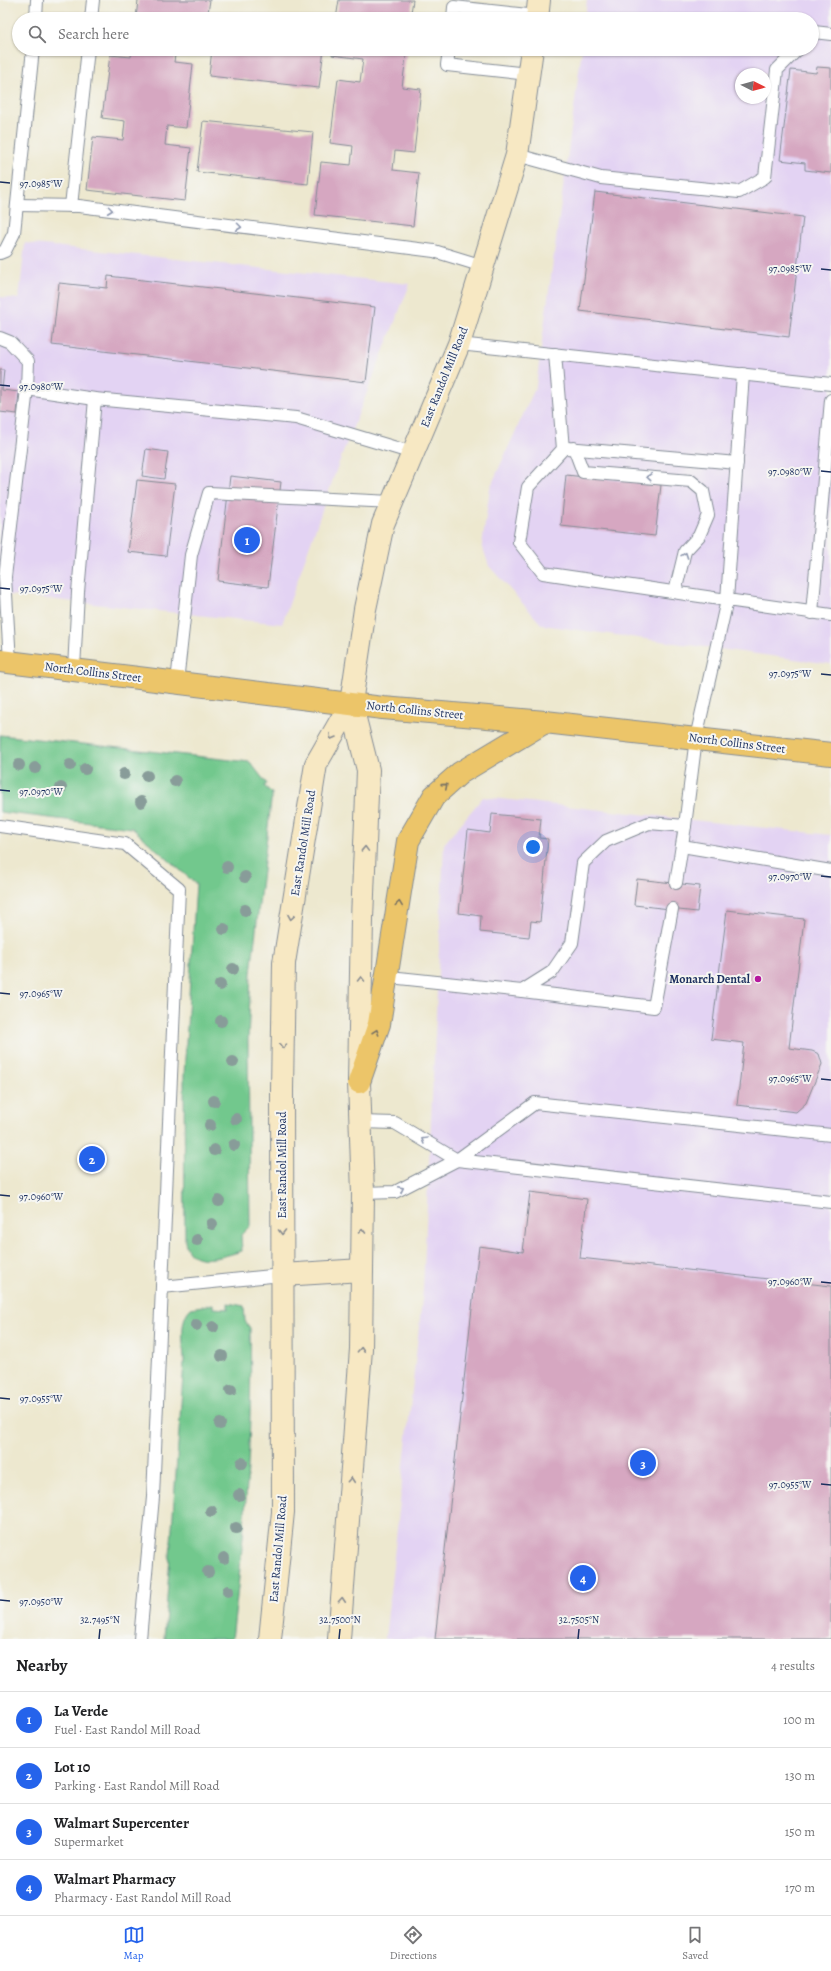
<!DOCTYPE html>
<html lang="en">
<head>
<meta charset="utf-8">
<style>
  :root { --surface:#fff; --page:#f6f6f6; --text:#202124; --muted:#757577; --line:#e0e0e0; --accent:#2563eb }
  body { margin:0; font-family:Alegreya,serif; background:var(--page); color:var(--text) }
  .compass { position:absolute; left:735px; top:68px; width:36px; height:36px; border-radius:50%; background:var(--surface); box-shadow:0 1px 3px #0004; rotate:96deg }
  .you { position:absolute; left:533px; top:847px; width:14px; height:14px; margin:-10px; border:3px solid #fff; border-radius:50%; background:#1a73e8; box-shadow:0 0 0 6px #1a73e833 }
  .badge { display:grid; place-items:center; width:26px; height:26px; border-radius:50%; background:var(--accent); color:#fff; font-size:13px; font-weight:700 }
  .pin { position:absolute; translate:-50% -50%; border:2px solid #fff; box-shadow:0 1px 4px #0006 }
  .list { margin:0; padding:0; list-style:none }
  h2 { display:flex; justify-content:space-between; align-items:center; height:52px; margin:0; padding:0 16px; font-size:17px }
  h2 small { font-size:13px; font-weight:400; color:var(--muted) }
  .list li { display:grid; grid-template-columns:26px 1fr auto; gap:12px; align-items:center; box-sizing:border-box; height:56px; padding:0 16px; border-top:1px solid var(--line) }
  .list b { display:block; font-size:15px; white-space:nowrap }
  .list p { margin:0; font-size:13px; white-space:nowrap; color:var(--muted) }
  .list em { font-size:13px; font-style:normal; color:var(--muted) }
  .icon { flex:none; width:22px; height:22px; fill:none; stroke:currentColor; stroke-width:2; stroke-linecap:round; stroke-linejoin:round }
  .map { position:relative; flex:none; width:831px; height:1639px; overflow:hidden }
  .search { position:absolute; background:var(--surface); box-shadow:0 1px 3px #0004; left:12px; right:12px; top:12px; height:44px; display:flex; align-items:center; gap:10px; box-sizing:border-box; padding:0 14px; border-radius:22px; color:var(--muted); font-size:15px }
  .sheet { height:276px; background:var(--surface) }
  nav { display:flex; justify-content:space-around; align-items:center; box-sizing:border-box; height:56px; border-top:1px solid var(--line); background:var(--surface); font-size:11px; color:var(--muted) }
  nav a { display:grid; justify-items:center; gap:2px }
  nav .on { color:var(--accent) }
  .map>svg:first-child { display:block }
</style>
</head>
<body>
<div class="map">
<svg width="831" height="1639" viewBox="0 0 831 1639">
  <rect width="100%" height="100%" fill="#f6f6f2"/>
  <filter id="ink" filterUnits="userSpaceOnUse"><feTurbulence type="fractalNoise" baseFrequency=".025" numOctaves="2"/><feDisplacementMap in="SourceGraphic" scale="8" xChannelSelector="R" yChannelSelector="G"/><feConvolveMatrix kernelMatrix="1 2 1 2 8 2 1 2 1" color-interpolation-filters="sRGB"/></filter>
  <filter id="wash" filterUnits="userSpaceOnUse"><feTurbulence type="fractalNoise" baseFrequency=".012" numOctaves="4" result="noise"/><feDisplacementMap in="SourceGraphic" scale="16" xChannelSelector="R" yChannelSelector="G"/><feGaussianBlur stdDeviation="0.9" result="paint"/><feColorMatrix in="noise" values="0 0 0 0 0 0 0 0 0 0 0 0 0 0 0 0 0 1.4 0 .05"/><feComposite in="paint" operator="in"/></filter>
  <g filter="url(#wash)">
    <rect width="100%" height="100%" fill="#ede8cf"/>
    <g fill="#e3d3f3" fill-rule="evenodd">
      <path d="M 587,0 L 831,0 L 831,664 L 542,625 L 489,566 L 482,545 L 490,488 L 536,386 L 582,49 L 812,49 L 812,19 L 585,19 ZM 741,74 L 765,74 L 765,98 L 741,98 Z"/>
      <polygon points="25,243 410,284 338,465 282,624 0,594 0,297 19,299"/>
      <polygon points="483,797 831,835 831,1639 385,1639 423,1290 444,844"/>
    </g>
    <g fill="#72c88d" stroke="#467c76">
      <path d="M 0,735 L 250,762 L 267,784 L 264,786 L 272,793 L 251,973 L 248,1041 L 250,1226 L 241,1235 L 242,1251 C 224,1256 190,1269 185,1242 L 184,1075 L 196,884 L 132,828 L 0,812 Z"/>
      <path d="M 228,1303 L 244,1306 L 245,1321 L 250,1328 C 253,1432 245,1535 232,1639 L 164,1639 L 184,1362 C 184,1346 178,1320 191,1308 L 213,1304 L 213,1308 L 228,1309 Z"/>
    </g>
    <g id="blocks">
      <g fill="#d6a7c1">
        <polygon points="138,0 210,0 207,19 136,19"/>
        <polygon points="339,0 413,0 410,19 336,19"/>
        <polygon points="132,49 176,49 174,62 193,64 186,128 167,126 165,145 191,148 185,201 87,190 93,137 123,140 125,121 102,118 110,55 131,57"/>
        <polygon points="212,49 324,49 319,88 209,76"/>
        <polygon points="333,49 407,49 402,87 421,89 414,153 395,151 393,170 419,173 413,226 315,215 321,162 351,165 353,146 330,143 338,79 360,82 363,59 332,55"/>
        <polygon points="817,67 831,68 831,173 805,170 805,163 780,160 791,70 816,73"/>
        <polygon points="203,121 313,132 308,184 197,172"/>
        <polygon points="595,192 803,217 789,337 580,311"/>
        <polygon points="108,276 375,307 366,382 52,345 59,283 107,288"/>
        <polygon points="0,370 4,370 2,390 19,392 17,414 0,412"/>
        <polygon points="146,449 168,452 164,479 142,476"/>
        <polygon points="566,475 661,485 655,536 561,526"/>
        <polygon points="230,476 281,482 268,587 218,581"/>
        <polygon points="137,480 175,484 166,556 128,552"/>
        <polygon points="492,814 541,819 539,838 548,839 540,922 531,921 529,937 480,932 481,916 459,913 468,830 490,833"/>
        <polygon points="637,879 700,886 697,912 634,905"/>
        <polygon points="727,910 804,919 789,1048 812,1051 819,1054 822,1064 806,1103 796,1112 737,1105 744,1043 711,1039"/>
        <polygon points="530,1192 587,1199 580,1258 831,1286 831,1639 435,1639 479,1246 523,1252"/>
      </g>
    </g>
  </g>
  <g filter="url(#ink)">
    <use href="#blocks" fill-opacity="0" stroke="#848c96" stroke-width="1"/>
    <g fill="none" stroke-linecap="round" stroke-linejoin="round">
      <g stroke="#848c96" stroke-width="14">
        <g id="lane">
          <polyline points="36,19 37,0"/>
          <polyline points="91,19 93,0"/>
          <polyline points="453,19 454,7 537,16"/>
          <polyline points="812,35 814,32 831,34"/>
          <polyline points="449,49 447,65 528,74"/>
          <polyline points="517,155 601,178 739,192 765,177 777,70 798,49"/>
          <polyline points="17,205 79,206 434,251 483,266"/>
          <polyline points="71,206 88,49"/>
          <polyline points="0,253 5,251 14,233 33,49"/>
          <polyline points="0,338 10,342 28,361 27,389"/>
          <polyline points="459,344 831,384"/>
          <polyline points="555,354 563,449 528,487 519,542 543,573 727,600 743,374"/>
          <polyline points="567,448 737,463"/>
          <polyline points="574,448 583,472 691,481 703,491 708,515 699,536 685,551 675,592"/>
          <polyline points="812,613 831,400"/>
          <polyline points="10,662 5,577 27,389 95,399"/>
          <polyline points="74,669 78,592 95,399 296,418 413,453"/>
          <polyline points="177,682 191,555 209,493 392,502"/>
          <polyline points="0,826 125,844 179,889 153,1497 140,1639"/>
          <polyline points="682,846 831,871"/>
          <polyline points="676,883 685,826"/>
          <polyline points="386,975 399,978 522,991 552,972 572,943 583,863 606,841 649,823 685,826 696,738 727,600 831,615"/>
          <polyline points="522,991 654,1007 672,909"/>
          <polyline points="360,1122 395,1123 457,1160 831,1202"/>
          <polyline points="363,1193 395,1192 457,1160 535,1103 831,1135"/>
          <polyline points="162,1287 282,1275"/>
        </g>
      </g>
      <g stroke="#848c96" stroke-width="24">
        <g id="secondary">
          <polyline points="537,19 539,0"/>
          <polyline points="282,1275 362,1270"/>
          <polyline points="270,1639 283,1512 282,1090 284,963 316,764 351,703 365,609 383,524 459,344 517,155 532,49"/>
          <polyline points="339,1639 361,1349 363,1193 359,1082 362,919 368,770 351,703"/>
        </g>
      </g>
      <g stroke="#848c96" stroke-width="24">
        <g id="primary">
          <polyline points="0,661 383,708 545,722 831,754"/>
          <polyline points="359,1082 379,1024 408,841 434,796 460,773 545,722"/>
        </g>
      </g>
      <use href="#lane" stroke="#fff" stroke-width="12"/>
      <use href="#secondary" stroke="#f7e8c3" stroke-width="22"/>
      <use href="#primary" stroke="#ecc569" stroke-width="22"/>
    </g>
    <g fill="#889c99">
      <circle cx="19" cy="765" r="6"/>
      <circle cx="70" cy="765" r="6"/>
      <circle cx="35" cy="768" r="6"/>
      <circle cx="85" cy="769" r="6"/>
      <circle cx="124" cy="774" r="6"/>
      <circle cx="147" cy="776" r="6"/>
      <circle cx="175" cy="781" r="6"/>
      <circle cx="61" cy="788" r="6"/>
      <circle cx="141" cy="802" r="6"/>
      <circle cx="227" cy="867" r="6"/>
      <circle cx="245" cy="877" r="6"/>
      <circle cx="245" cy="910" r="6"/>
      <circle cx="224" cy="929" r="6"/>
      <circle cx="233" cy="969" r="6"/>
      <circle cx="220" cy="985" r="6"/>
      <circle cx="221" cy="1021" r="6"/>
      <circle cx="233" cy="1062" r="6"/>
      <circle cx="214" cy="1101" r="6"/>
      <circle cx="236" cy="1119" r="6"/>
      <circle cx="210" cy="1125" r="6"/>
      <circle cx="234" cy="1145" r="6"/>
      <circle cx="214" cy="1150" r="6"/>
      <circle cx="219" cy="1201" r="6"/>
      <circle cx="212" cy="1224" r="6"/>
      <circle cx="197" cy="1240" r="6"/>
      <circle cx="196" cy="1325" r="6"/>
      <circle cx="213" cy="1327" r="6"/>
      <circle cx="222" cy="1356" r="6"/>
      <circle cx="231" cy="1390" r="6"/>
      <circle cx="220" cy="1424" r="6"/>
      <circle cx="242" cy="1463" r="6"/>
      <circle cx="239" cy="1495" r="6"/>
      <circle cx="211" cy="1511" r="6"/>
      <circle cx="236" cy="1528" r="6"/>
      <circle cx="224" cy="1558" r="6"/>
      <circle cx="208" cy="1572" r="6"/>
      <circle cx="228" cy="1591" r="6"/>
    </g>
    <defs><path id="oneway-chevron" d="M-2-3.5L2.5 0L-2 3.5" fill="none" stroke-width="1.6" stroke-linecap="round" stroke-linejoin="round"/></defs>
    <g stroke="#8d97ae">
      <use href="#oneway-chevron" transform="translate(110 210) rotate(7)"/>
      <use href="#oneway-chevron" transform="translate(239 227) rotate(7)"/>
      <use href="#oneway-chevron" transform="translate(649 477) rotate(-175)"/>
      <use href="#oneway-chevron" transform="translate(685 555) rotate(-70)"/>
      <use href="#oneway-chevron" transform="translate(424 1140) rotate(-149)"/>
      <use href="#oneway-chevron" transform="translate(401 1189) rotate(-27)"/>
    </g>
    <g stroke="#898c90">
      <use href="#oneway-chevron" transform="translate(332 737) rotate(120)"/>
      <use href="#oneway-chevron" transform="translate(365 849) rotate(-88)"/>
      <use href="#oneway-chevron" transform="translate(291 917) rotate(99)"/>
      <use href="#oneway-chevron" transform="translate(361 979) rotate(-89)"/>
      <use href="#oneway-chevron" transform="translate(283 1046) rotate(91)"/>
      <use href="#oneway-chevron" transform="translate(362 1231) rotate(-89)"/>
      <use href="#oneway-chevron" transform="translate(282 1232) rotate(90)"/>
      <use href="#oneway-chevron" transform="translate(361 1350) rotate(-87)"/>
      <use href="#oneway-chevron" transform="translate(351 1480) rotate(-85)"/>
      <use href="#oneway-chevron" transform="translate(342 1600) rotate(-86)"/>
    </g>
    <g stroke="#797263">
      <use href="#oneway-chevron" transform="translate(445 786) rotate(-41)"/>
      <use href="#oneway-chevron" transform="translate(399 904) rotate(-82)"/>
      <use href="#oneway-chevron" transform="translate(376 1032) rotate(-71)"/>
    </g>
  </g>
  <path fill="none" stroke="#1b2f5e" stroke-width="1.5" d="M 0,182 L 10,183M 821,269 L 831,270M 0,385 L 10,386M 821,471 L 831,472M 0,588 L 10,589M 821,674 L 831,675M 0,790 L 10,791M 821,876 L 831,877M 0,993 L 10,994M 821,1079 L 831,1080M 0,1195 L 10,1196M 821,1282 L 831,1283M 0,1398 L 10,1399M 821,1484 L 831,1485M 0,1600 L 10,1601M 99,1639 L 100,1629M 339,1639 L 340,1629M 578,1639 L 579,1629"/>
  <circle fill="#b5179e" stroke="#f6f6f2" stroke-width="1.5" cx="758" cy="979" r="4"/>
  <g text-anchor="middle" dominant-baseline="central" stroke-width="4" stroke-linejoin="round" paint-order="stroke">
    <g font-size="12" fill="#1b2f5e" stroke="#f6f6f2">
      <text transform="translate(444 377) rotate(-68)">East Randol Mill Road</text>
      <text transform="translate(93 672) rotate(7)">North Collins Street</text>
      <text transform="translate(415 710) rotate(6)">North Collins Street</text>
      <text transform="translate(737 743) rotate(7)">North Collins Street</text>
      <text transform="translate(303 843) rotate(-81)">East Randol Mill Road</text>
      <text transform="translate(282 1165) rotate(-90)">East Randol Mill Road</text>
      <text transform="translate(278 1549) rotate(-85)">East Randol Mill Road</text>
    </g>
    <g font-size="12" font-weight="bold" fill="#1b2f5e" stroke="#f6f6f2" text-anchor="end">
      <text x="750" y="979">Monarch Dental</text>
    </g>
  </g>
  <g font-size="10" text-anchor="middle" fill="#1b2f5e" stroke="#f6f6f2" stroke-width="4" stroke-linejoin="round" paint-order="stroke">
    <text x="41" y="187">97.0985°W</text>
    <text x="790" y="272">97.0985°W</text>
    <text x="41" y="390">97.0980°W</text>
    <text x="790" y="475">97.0980°W</text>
    <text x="41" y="592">97.0975°W</text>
    <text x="790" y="677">97.0975°W</text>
    <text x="41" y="795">97.0970°W</text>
    <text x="790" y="880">97.0970°W</text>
    <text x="41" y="997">97.0965°W</text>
    <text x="790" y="1082">97.0965°W</text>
    <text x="41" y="1200">97.0960°W</text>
    <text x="790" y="1285">97.0960°W</text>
    <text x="41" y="1402">97.0955°W</text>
    <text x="790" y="1488">97.0955°W</text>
    <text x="41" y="1605">97.0950°W</text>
    <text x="100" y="1623">32.7495°N</text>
    <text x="340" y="1623">32.7500°N</text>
    <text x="579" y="1623">32.7505°N</text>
  </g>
</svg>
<svg class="compass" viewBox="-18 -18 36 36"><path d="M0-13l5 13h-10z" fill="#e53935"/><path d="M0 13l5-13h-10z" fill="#757577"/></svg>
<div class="you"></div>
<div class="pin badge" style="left:247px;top:540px">1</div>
<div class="pin badge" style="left:92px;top:1159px">2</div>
<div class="pin badge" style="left:643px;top:1463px">3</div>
<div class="pin badge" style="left:583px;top:1578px">4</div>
<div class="search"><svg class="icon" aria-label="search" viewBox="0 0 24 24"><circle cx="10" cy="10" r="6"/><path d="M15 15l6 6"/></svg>Search here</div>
</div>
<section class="sheet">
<h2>Nearby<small>4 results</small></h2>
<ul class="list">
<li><span class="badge">1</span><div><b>La Verde</b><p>Fuel · East Randol Mill Road</p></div><em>100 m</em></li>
<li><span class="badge">2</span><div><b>Lot 10</b><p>Parking · East Randol Mill Road</p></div><em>130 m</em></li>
<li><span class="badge">3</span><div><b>Walmart Supercenter</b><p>Supermarket</p></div><em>150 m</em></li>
<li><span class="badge">4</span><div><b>Walmart Pharmacy</b><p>Pharmacy · East Randol Mill Road</p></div><em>170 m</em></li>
</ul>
</section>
<nav>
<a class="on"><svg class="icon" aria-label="map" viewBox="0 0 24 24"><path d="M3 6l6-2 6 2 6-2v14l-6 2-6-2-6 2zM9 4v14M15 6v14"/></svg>Map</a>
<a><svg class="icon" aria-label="directions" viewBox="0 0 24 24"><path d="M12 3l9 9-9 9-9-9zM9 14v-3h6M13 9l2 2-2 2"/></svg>Directions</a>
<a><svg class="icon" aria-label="saved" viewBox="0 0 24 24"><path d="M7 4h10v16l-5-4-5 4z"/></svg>Saved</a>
</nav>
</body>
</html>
